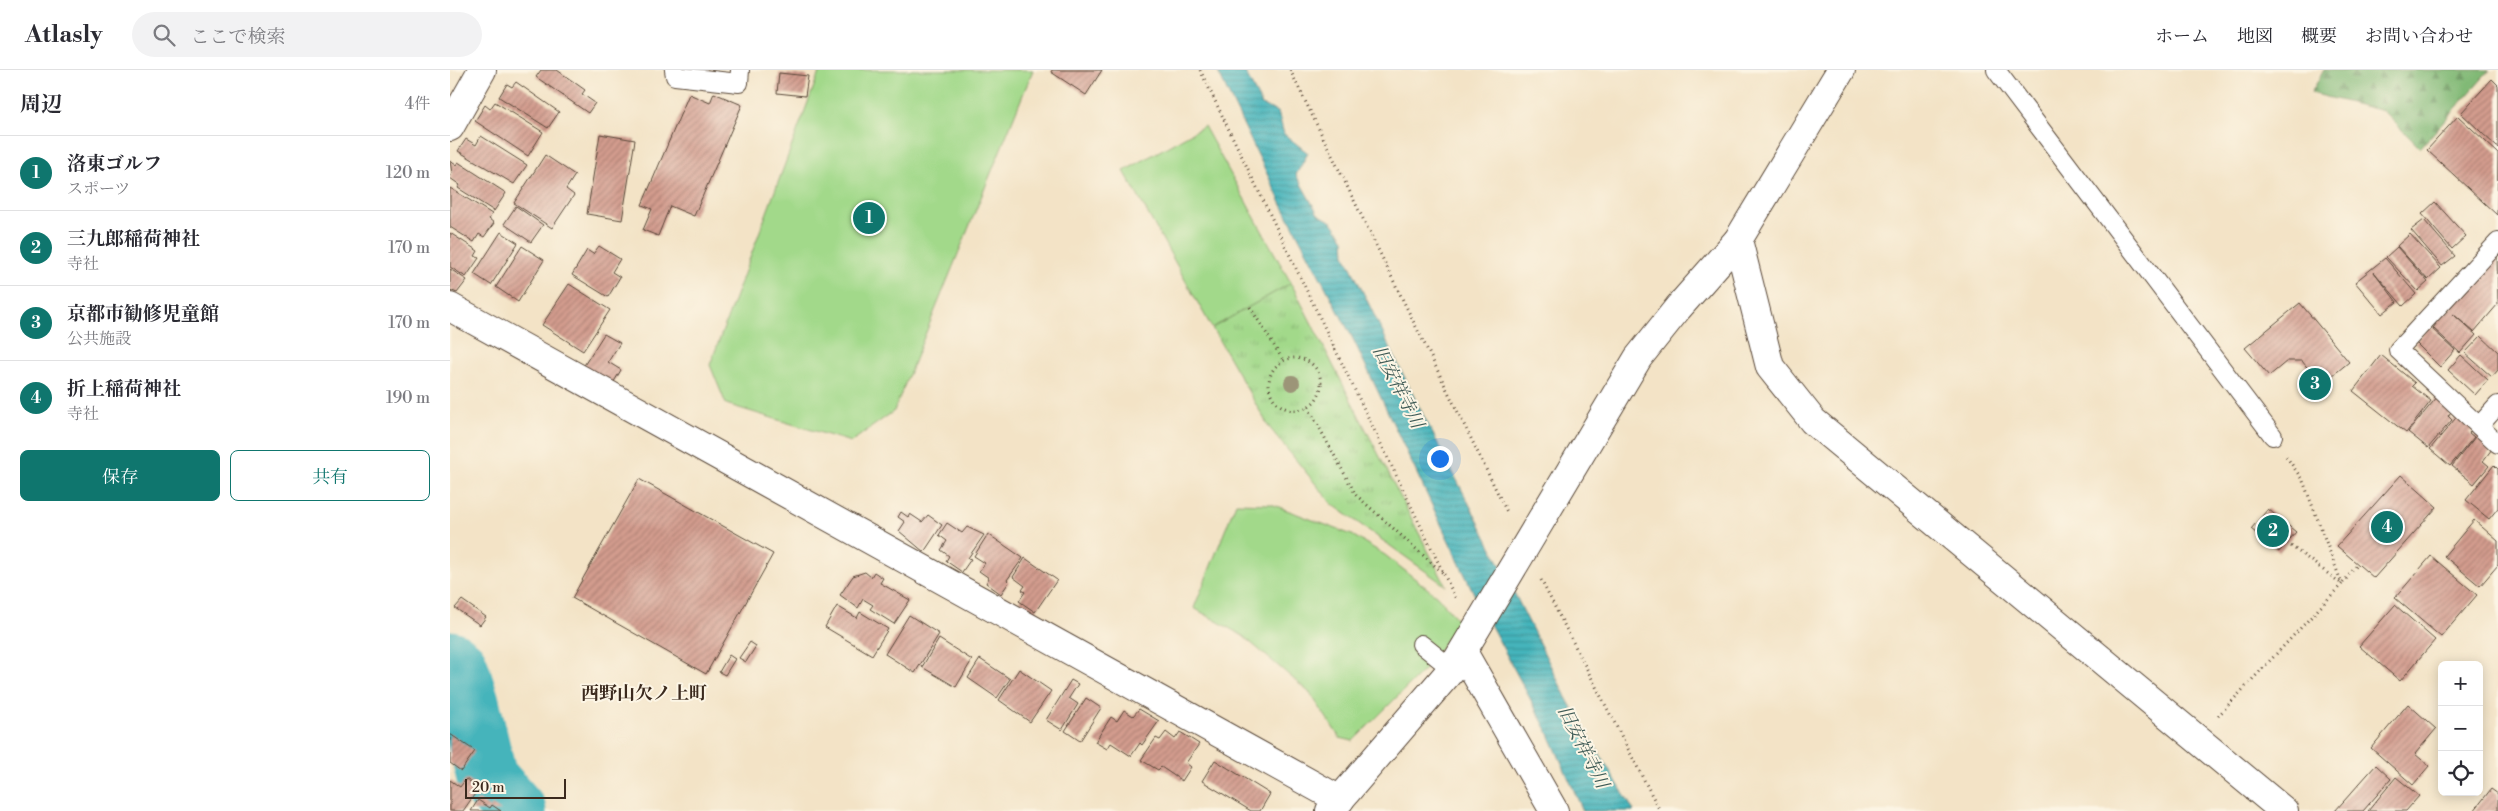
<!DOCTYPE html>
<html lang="ja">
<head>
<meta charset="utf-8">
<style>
  :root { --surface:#fff; --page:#f2f2f3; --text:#2b2b33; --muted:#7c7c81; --line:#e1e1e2; --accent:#0f766e }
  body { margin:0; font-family:"Libre Bodoni","Noto Serif JP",serif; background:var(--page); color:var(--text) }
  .controls { position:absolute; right:15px; bottom:15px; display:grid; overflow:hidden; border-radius:8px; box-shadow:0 2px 12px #0003 }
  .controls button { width:45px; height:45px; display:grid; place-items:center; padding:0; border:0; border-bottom:1px solid var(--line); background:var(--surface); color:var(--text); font:25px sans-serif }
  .scale { position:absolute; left:15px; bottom:12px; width:101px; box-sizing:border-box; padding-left:5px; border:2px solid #3b2a1e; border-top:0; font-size:14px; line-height:18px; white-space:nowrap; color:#3b2a1e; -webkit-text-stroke:4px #fcf5e5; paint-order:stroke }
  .you { position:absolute; left:989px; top:388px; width:18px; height:18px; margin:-12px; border:4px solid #fff; border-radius:50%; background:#1a73e8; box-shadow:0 0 0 8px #1a73e833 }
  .badge { display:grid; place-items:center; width:32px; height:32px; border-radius:50%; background:var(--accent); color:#fff; font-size:16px; font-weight:700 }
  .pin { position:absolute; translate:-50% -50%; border:2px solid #fff; box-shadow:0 1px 5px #0006 }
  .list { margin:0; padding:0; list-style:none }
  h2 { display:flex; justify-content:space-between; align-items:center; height:65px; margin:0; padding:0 20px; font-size:21px }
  h2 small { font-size:16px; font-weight:400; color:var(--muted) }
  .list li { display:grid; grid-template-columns:32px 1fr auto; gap:15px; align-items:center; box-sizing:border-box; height:75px; padding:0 20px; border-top:1px solid var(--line) }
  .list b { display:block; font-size:19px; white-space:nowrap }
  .list p { margin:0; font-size:16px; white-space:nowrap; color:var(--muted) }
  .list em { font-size:16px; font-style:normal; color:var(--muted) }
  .actions { display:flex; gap:10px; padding:15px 20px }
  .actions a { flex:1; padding:11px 0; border:1px solid var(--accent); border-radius:8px; text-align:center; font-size:18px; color:var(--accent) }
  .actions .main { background:var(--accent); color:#fff }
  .icon { flex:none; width:28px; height:28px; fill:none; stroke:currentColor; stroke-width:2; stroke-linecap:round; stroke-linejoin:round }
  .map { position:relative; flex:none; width:2048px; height:741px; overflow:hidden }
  header { display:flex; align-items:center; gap:30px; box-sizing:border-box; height:70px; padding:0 25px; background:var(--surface); border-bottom:1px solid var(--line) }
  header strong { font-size:24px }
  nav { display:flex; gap:28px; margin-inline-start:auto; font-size:18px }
  .search { width:350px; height:45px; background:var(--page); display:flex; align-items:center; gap:12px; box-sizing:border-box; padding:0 18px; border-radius:28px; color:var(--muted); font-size:19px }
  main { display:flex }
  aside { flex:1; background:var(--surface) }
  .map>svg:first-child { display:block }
</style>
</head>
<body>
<header>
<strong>Atlasly</strong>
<div class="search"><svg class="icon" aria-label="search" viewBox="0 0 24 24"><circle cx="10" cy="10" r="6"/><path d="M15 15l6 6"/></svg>ここで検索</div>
<nav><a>ホーム</a><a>地図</a><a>概要</a><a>お問い合わせ</a></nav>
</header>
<main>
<aside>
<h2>周辺<small>4件</small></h2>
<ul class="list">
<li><span class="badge">1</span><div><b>洛東ゴルフ</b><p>スポーツ</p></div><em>120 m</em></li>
<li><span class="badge">2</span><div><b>三九郎稲荷神社</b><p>寺社</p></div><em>170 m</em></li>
<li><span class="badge">3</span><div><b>京都市勧修児童館</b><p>公共施設</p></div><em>170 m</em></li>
<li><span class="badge">4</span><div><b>折上稲荷神社</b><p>寺社</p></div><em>190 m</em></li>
</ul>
<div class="actions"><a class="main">保存</a><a>共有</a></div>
</aside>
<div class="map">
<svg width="2048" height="741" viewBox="0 0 2048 741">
  <defs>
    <pattern id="forest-firs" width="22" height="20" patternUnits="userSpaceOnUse" patternTransform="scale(1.25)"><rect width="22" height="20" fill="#81b976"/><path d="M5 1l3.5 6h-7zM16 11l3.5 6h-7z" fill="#6b9760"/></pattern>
    <pattern id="park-tufts" width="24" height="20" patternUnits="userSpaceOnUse" patternTransform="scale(1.25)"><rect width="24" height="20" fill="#a2d98a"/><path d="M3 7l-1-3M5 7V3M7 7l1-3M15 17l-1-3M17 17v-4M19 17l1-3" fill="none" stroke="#8cba77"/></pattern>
    <pattern id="water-rules" width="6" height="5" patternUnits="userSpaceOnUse" patternTransform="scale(1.25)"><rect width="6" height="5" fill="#44b4bb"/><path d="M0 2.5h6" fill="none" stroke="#3a9397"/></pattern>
    <pattern id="building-hatch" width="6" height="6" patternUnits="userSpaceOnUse" patternTransform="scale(1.25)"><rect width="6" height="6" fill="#d39c8e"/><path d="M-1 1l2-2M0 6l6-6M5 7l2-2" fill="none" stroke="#ac7f73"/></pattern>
  </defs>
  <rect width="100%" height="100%" fill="#fcf5e5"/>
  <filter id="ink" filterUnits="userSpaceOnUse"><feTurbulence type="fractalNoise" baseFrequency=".02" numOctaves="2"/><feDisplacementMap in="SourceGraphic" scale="10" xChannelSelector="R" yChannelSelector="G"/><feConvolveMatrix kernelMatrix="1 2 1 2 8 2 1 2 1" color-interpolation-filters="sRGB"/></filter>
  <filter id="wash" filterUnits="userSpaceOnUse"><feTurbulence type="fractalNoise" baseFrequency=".0096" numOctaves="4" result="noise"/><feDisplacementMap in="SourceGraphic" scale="20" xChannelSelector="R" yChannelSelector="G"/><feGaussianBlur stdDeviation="1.12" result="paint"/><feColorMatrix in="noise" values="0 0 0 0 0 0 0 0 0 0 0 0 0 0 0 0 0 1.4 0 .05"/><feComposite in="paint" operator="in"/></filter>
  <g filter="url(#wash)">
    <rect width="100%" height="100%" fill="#f3e3c6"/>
    <polygon fill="url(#forest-firs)" stroke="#5e724a" points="1874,0 2040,0 1970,78 1933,41 1861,23"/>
    <polygon fill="url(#park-tufts)" stroke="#6e8254" points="841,213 996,516 882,434 819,357 762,258"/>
    <g fill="#a2d98a" stroke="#6e8254">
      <polygon points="370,0 583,0 444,341 401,372 276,334 260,295"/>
      <polygon points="754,56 841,213 762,258 674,101"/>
      <polygon points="786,433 821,434 902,465 935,485 987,526 1009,551 977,597 903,671 890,668 860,623 793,566 744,538"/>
    </g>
    <polygon fill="url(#water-rules)" stroke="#406f6c" points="767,0 794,0 812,35 828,42 834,64 858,83 846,105 868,144 882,152 894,169 895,185 966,331 1046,486 1118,631 1184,741 1133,741 1098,662 1026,528 903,269 832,135"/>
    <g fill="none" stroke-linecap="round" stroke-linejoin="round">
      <polyline stroke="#44b4bb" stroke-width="61" points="0,591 8,597 19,632 37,708 66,741"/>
    </g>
    <g id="blocks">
      <g fill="url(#building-hatch)">
        <polygon points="91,0 107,0 135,20 132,24 145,33 138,43 86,7"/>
        <polygon points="602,0 652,0 636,25 601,2"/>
        <polygon points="329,3 358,6 355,26 327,23"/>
        <polygon points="2042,9 2048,15 2048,78 2011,43"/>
        <polygon points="66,12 109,42 98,58 49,27 57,14 62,17"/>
        <polygon points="264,23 292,35 244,146 220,136 208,166 193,160 202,139 192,135 239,24 260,33"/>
        <polygon points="45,32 93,62 78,86 25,51 35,35 40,39"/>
        <polygon points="2008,46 2048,83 2047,145 1977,80"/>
        <polygon points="150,64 185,70 172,150 137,144"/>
        <polygon points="31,66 77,95 64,114 8,81 16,69 26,75"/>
        <polygon points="95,85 125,105 116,119 124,125 102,158 64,133"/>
        <polygon points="0,91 6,95 8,92 56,123 44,141 8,118 10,115 0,108 2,103"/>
        <polygon points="0,118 42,144 39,149 44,153 34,167 29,164 24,172 0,157"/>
        <polygon points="1985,132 2016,166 2002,179 1972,144"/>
        <polygon points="66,136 93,155 81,172 54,154"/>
        <polygon points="1974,150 2005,186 1992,196 1961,160"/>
        <polygon points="51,162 68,173 41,215 24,204"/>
        <polygon points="0,163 28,181 25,186 29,188 16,207 0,197"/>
        <polygon points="1960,164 1991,198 1978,210 1947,176"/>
        <polygon points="72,176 94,190 68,232 46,217"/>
        <polygon points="149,176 170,189 162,202 170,207 158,227 122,205 137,180 143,184"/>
        <polygon points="1947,177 1978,212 1968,221 1936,187"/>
        <polygon points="2047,184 2048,234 2024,262 2003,244 2026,265 2010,283 1983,258 1986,254 1982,250 1994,236 1998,240"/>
        <polygon points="1935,188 1966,224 1953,236 1924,202 1947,232 1932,244 1905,212"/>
        <polygon points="0,199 17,210 7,223 0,220"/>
        <polygon points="119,214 160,240 133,281 92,255"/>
        <polygon points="1850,233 1899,292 1871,315 1852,291 1837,291 1819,306 1795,278"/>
        <polygon points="1980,257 2005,280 1990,297 1965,272"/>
        <polygon points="154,264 170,273 158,292 171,300 162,315 133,297"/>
        <polygon points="2031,266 2048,282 2048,300 2042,307 2015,283"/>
        <polygon points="1931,285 1965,313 1962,316 1981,331 1956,363 1903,321"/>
        <polygon points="2011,285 2038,310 2025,325 1998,300"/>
        <polygon points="1988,326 2003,339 1998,346 2002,350 1978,378 1958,362"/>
        <polygon points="2010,343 2025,356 2019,363 2024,367 2000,396 1980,379"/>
        <polygon points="2029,362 2045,375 2033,391 2039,396 2024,414 2002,396"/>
        <polygon points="2044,395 2048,399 2048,438 2039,449 2016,430"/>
        <polygon points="1951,405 1987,437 1924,508 1887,476"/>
        <polygon points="189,409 323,484 256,604 122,528"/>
        <polygon points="1818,439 1846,462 1829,482 1801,459"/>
        <polygon points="451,442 458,447 460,444 472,452 478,445 492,455 474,482 449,461 455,452 448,447"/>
        <polygon points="2024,450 2048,471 2048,495 2030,516 1994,486"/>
        <polygon points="497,453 512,463 517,457 534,465 518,488 521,489 512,502 496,491 499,486 491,480 497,471 489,465"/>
        <polygon points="538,464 573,488 557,510 559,512 551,524 536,513 539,508 529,501 535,493 524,486"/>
        <polygon points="1981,486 2027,525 1991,567 1945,528"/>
        <polygon points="575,488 607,510 585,542 569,531 575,522 572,520 575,516 563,507"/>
        <polygon points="415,502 421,507 424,502 433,508 430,513 460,530 444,554 420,539 423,535 413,529 408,538 390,525 403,506"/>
        <polygon points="12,530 36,547 30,555 5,538"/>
        <polygon points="1945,535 1985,570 1950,611 1909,576"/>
        <polygon points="387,536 407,548 410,542 438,559 422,585 375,557"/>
        <polygon points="459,545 489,564 465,603 435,584"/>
        <polygon points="489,569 522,590 506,617 472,597"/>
        <polygon points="300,572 306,576 296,592 289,588"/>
        <polygon points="279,585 285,589 275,605 269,602"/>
        <polygon points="530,589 560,609 547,628 518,608"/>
        <polygon points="569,599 601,621 580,652 549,630"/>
        <polygon points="621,610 628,614 619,628 628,634 612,660 596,650"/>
        <polygon points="636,628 651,638 630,671 615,661"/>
        <polygon points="1958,634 1986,659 1965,684 1979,696 1963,715 1921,678"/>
        <polygon points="689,639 709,651 692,675 690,673 681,686 661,673 657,679 645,672 661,647 667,651 674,640 683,646"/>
        <polygon points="716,662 725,669 730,662 749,674 736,693 741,697 732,711 711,697 708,700 691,690 706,668 710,670"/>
        <polygon points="0,664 25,681 11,701 0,693"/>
        <polygon points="765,690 820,724 810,741 801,741 752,711"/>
        <polygon points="1926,695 1941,709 1913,741 1885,741"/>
        <polygon points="1946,707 1969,726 1956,741 1918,741"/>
        <polygon points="16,709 29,718 13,741 0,741 0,710 10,717"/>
        <polygon points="2041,719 2048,724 2048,741 2024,741"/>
        <polygon points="28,730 40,738 42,735 51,741 21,741"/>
      </g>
    </g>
  </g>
  <g filter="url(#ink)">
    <use href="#blocks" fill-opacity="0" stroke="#574637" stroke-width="1"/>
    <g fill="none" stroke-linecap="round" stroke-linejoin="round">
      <g stroke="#574637" stroke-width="20">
        <g id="lane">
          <polyline points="224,0 225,6 289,13 290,0"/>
          <polyline points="1546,0 1823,366"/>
          <polyline points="2048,172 1948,280 2048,374"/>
          <polyline points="2029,356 2048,335"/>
          <polyline points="971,574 1002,599"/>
        </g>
      </g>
      <g stroke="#574637" stroke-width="30">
        <g id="street">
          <polyline points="0,57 32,0"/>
          <polyline points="1288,170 1320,297 1363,351 1834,741"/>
          <polyline points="0,237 890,730"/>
          <polyline points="1013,582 1104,741"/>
          <polyline points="880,741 1002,599 1188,288 1228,238 1288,170 1391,0"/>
        </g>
      </g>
      <g stroke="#574637" stroke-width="3" stroke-dasharray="1 4" stroke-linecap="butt">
        <polyline points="750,0 1006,529"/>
        <polyline points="840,0 1058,444"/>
        <polyline points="800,237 833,290"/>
        <circle cx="845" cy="314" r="26"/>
        <polyline points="858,337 906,425 993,503"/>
        <polyline points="1837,473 1892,514 1908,494"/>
        <polyline points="1091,510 1210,741"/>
        <polyline points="1768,646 1892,514 1853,411 1836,386"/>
      </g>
      <use href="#lane" stroke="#fff" stroke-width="18"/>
      <use href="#street" stroke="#fff" stroke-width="28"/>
    </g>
    <circle fill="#9c9578" cx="842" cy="313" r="8"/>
  </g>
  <g text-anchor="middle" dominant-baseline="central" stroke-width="4" stroke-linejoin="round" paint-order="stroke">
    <g font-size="18" font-style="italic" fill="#3e5a55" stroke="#fcf5e5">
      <text transform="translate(948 317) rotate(63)">旧安祥寺川</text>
      <text transform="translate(1133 677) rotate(63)">旧安祥寺川</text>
    </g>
    <g font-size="18" font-weight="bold" fill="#3b2a1e" stroke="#fcf5e5">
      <text x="194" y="623">西野山欠ノ上町</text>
    </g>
  </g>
</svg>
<div class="controls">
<button>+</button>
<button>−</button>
<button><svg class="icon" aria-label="locate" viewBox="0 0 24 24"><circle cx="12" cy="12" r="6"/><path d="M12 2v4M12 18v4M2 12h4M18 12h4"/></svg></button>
</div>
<div class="scale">20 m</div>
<div class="you"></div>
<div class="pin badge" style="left:419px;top:148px">1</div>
<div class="pin badge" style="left:1823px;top:461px">2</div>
<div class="pin badge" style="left:1865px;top:314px">3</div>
<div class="pin badge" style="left:1937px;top:457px">4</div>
</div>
</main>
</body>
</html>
